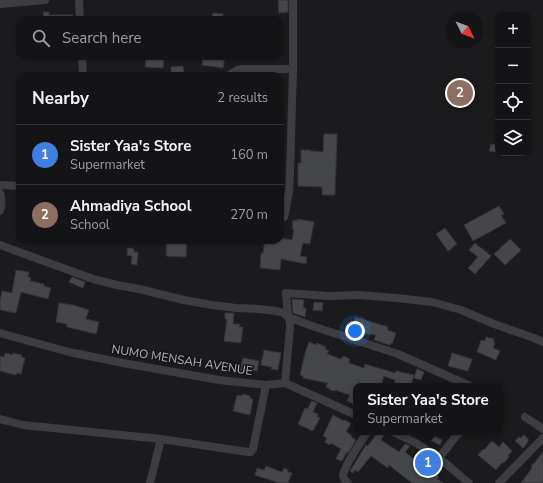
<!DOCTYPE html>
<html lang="en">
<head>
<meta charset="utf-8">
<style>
  :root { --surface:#141416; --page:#1d1d1f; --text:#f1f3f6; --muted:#9d9ea1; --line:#333335; --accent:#db2777 }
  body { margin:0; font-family:"Nunito Sans",sans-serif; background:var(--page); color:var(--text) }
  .controls { position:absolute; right:12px; top:12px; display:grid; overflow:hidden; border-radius:8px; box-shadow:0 1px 3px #0004 }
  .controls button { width:36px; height:36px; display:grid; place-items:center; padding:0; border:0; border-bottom:1px solid var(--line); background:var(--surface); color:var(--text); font:20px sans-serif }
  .compass { position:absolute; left:447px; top:12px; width:36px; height:36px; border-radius:50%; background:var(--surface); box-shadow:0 1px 3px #0004; rotate:132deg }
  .you { position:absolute; left:355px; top:331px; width:14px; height:14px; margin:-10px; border:3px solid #fff; border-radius:50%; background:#1a73e8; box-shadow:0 0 0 6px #1a73e833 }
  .badge { display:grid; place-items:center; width:26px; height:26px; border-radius:50%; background:var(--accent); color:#fff; font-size:13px; font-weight:700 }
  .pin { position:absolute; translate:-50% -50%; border:2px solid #fff; box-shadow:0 1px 4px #0006 }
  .popup { position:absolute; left:353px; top:383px; width:150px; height:52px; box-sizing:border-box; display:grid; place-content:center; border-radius:8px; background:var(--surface); filter:drop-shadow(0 1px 3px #0005); font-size:13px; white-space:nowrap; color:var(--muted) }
  .popup b { font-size:15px; color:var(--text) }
  .popup::after { content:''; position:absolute; left:50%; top:100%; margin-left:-8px; border:8px solid transparent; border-top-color:var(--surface) }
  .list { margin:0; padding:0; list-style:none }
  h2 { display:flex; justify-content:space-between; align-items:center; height:52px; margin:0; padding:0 16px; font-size:17px }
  h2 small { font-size:13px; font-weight:400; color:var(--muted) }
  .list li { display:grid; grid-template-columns:26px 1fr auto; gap:12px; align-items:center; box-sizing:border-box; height:60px; padding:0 16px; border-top:1px solid var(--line) }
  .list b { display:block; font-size:15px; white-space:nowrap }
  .list p { margin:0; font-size:13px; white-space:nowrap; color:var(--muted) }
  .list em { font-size:13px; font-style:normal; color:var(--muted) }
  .icon { flex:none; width:22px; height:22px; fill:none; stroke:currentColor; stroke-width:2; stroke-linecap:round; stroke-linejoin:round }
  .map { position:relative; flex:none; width:543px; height:483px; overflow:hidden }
  .search { position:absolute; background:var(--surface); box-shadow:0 1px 3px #0004; left:16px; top:16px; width:268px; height:44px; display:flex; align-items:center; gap:10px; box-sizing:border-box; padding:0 14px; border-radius:12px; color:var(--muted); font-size:15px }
  .panel { position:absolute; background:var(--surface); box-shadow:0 1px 3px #0004; left:16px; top:72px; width:268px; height:172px; border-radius:12px }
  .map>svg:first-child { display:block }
</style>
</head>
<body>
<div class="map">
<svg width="543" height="483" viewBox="0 0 543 483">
  <rect width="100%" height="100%" fill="#1b1b1d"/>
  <g fill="#45464a" stroke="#353539">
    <polygon points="278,0 288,0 288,12 279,13"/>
    <polygon points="43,12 49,12 49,15 73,15 72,20 44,20"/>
    <polygon points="213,13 223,14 223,20 212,20"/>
    <polygon points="146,56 164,56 163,68 145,67"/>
    <polygon points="203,56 225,56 223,68 202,65"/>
    <polygon points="183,66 184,74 171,75 171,67"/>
    <polygon points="324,134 337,134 335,195 322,195 322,187 298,186 298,163 301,163 301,150 311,150 311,151 323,152"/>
    <polygon points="491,144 498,145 498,152 489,151"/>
    <polygon points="499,206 504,214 501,215 506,223 473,241 464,225"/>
    <polygon points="297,219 314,222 310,244 303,243 300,256 307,257 306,264 281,259 280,270 260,268 261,253 263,253 265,240 280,240 280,238 292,240 294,229 292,229 293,220 297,221"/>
    <polygon points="445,228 457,244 448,251 436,234"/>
    <polygon points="510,239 521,250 505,265 494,254"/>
    <polygon points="167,240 187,241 186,257 166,256"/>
    <polygon points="475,243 491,256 475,274 468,268 478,257 469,250"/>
    <polygon points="128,248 134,249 134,252 138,252 137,265 131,264 132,256 127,255"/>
    <polygon points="16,270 29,272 28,277 31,278 30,281 44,284 44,286 51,288 48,299 21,292 16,313 0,310 0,301 2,291 12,293"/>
    <polygon points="72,277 85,282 83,288 69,282"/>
    <polygon points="292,299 304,300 303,308 306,308 305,317 293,313"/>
    <polygon points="314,302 323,303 322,311 313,310"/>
    <polygon points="59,303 73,305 89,310 86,319 99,322 96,334 67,327 67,324 56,322"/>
    <polygon points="225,313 234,313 233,324 240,324 239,327 243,327 241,343 224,341 227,319 225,319"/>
    <polygon points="355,317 388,327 387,330 396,333 392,344 391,343 390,345 374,340 376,335 352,332"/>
    <polygon points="486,337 494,339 493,342 495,342 493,348 500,351 496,360 477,352 481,340 485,341"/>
    <polygon points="309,342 316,345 317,343 326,347 325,349 329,351 327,354 341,359 343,356 350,359 349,363 364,368 365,364 395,373 396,371 414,375 411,386 394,386 395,380 384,376 381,386 356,386 356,405 347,401 350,395 335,390 335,391 330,390 330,389 326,387 328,383 303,378 303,376 300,375 305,353"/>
    <polygon points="264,350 281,353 278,370 271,369 272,367 261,365"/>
    <polygon points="5,353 13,355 13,353 22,355 21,357 25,358 21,374 17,373 16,375 0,371 0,356 4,357"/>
    <polygon points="452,353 472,359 468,371 448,366"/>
    <polygon points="243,358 259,361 257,371 250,370 250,372 240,371"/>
    <polygon points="417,369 424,372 421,380 414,378"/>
    <polygon points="243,394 250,396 250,398 253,399 250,415 233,411 237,395 242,396"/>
    <polygon points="311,401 317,403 313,412 318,414 317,417 320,418 313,431 298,424 305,408 308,409"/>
    <polygon points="333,415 344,421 345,420 351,423 346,432 352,436 351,437 356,440 348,453 347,452 342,461 336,459 341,449 331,443 330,445 325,442 327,438 323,436"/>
    <polygon points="378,432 386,432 381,440 399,452 405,444 410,446 405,452 415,460 416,459 423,464 429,458 436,464 430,470 439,477 437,479 443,483 412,483 389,465 388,468 371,456 358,472 355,470 353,473 350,471 366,445 368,446"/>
    <polygon points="418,432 431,432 435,434 434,436 442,440 440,445 425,438 427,436"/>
    <polygon points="524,435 529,440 527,442 528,442 523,448 515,441 519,437 521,438"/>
    <polygon points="492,441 499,447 503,442 512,451 508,456 509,457 504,463 503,462 496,470 478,455 483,449 484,450"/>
    <polygon points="543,451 543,483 521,483 532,468 531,467 533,463 534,464"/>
    <polygon points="266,466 282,472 284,468 288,470 288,472 292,473 288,483 279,483 255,475 257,468 264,470"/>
  </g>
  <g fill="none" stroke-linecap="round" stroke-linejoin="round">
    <g stroke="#3c3d43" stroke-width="8">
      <polyline points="79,0 80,20"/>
      <polyline points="0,4 45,0"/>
      <polyline points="82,56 83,76"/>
      <polyline points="228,76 237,70 243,69 293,69"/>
      <polyline points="0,185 20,186"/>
      <path d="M 0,193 C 2,199 2,205 0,211"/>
      <polyline points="280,217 284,217 289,192 290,174 293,69 293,0"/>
      <polyline points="0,245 93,279 117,285 139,289 184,300 212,305 236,308 259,309 276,311 283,313 288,317 290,322 290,328 285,383"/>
      <polyline points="288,317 286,293 329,296 358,295 397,298 432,302 461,310 494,324 534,338 543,342"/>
      <polyline points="288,317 312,326 398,354 470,386"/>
      <polyline points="0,333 69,352 123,363 219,380 266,385 285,383 356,415"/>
      <polyline points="525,417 543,429"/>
      <polyline points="0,419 23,425 161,439 248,452 251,452 253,449 266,385"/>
      <polyline points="393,432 416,443 439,458 469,483"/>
      <polyline points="439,458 459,432"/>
      <polyline points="150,483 161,439"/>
      <path d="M 348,483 C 346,481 343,479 343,476 C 343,467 362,441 367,432"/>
      <polyline points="499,483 543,438"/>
    </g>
  </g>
  <g text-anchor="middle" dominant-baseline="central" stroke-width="3" stroke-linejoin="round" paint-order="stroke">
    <g font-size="12" fill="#adb3bd" stroke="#161618">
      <text transform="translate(182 360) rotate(9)">NUMO MENSAH AVENUE</text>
    </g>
  </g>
</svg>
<div class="controls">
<button>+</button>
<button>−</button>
<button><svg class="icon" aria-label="locate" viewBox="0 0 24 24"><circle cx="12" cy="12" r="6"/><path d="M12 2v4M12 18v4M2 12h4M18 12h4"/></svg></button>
<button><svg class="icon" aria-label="layers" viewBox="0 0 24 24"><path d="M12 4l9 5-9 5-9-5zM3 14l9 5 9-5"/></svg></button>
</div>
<svg class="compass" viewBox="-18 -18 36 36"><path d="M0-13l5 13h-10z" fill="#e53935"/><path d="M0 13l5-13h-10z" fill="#9d9ea1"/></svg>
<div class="you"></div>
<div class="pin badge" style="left:428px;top:463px;background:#3f7fe0">1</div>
<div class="popup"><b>Sister Yaa's Store</b>Supermarket</div>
<div class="pin badge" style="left:460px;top:93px;background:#8d6e63">2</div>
<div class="search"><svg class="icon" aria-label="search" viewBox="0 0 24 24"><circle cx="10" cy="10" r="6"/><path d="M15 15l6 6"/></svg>Search here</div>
<section class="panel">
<h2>Nearby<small>2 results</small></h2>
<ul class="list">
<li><span class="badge" style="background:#3f7fe0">1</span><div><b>Sister Yaa's Store</b><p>Supermarket</p></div><em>160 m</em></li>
<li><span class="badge" style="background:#8d6e63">2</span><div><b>Ahmadiya School</b><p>School</p></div><em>270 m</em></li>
</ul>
</section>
</div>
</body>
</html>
